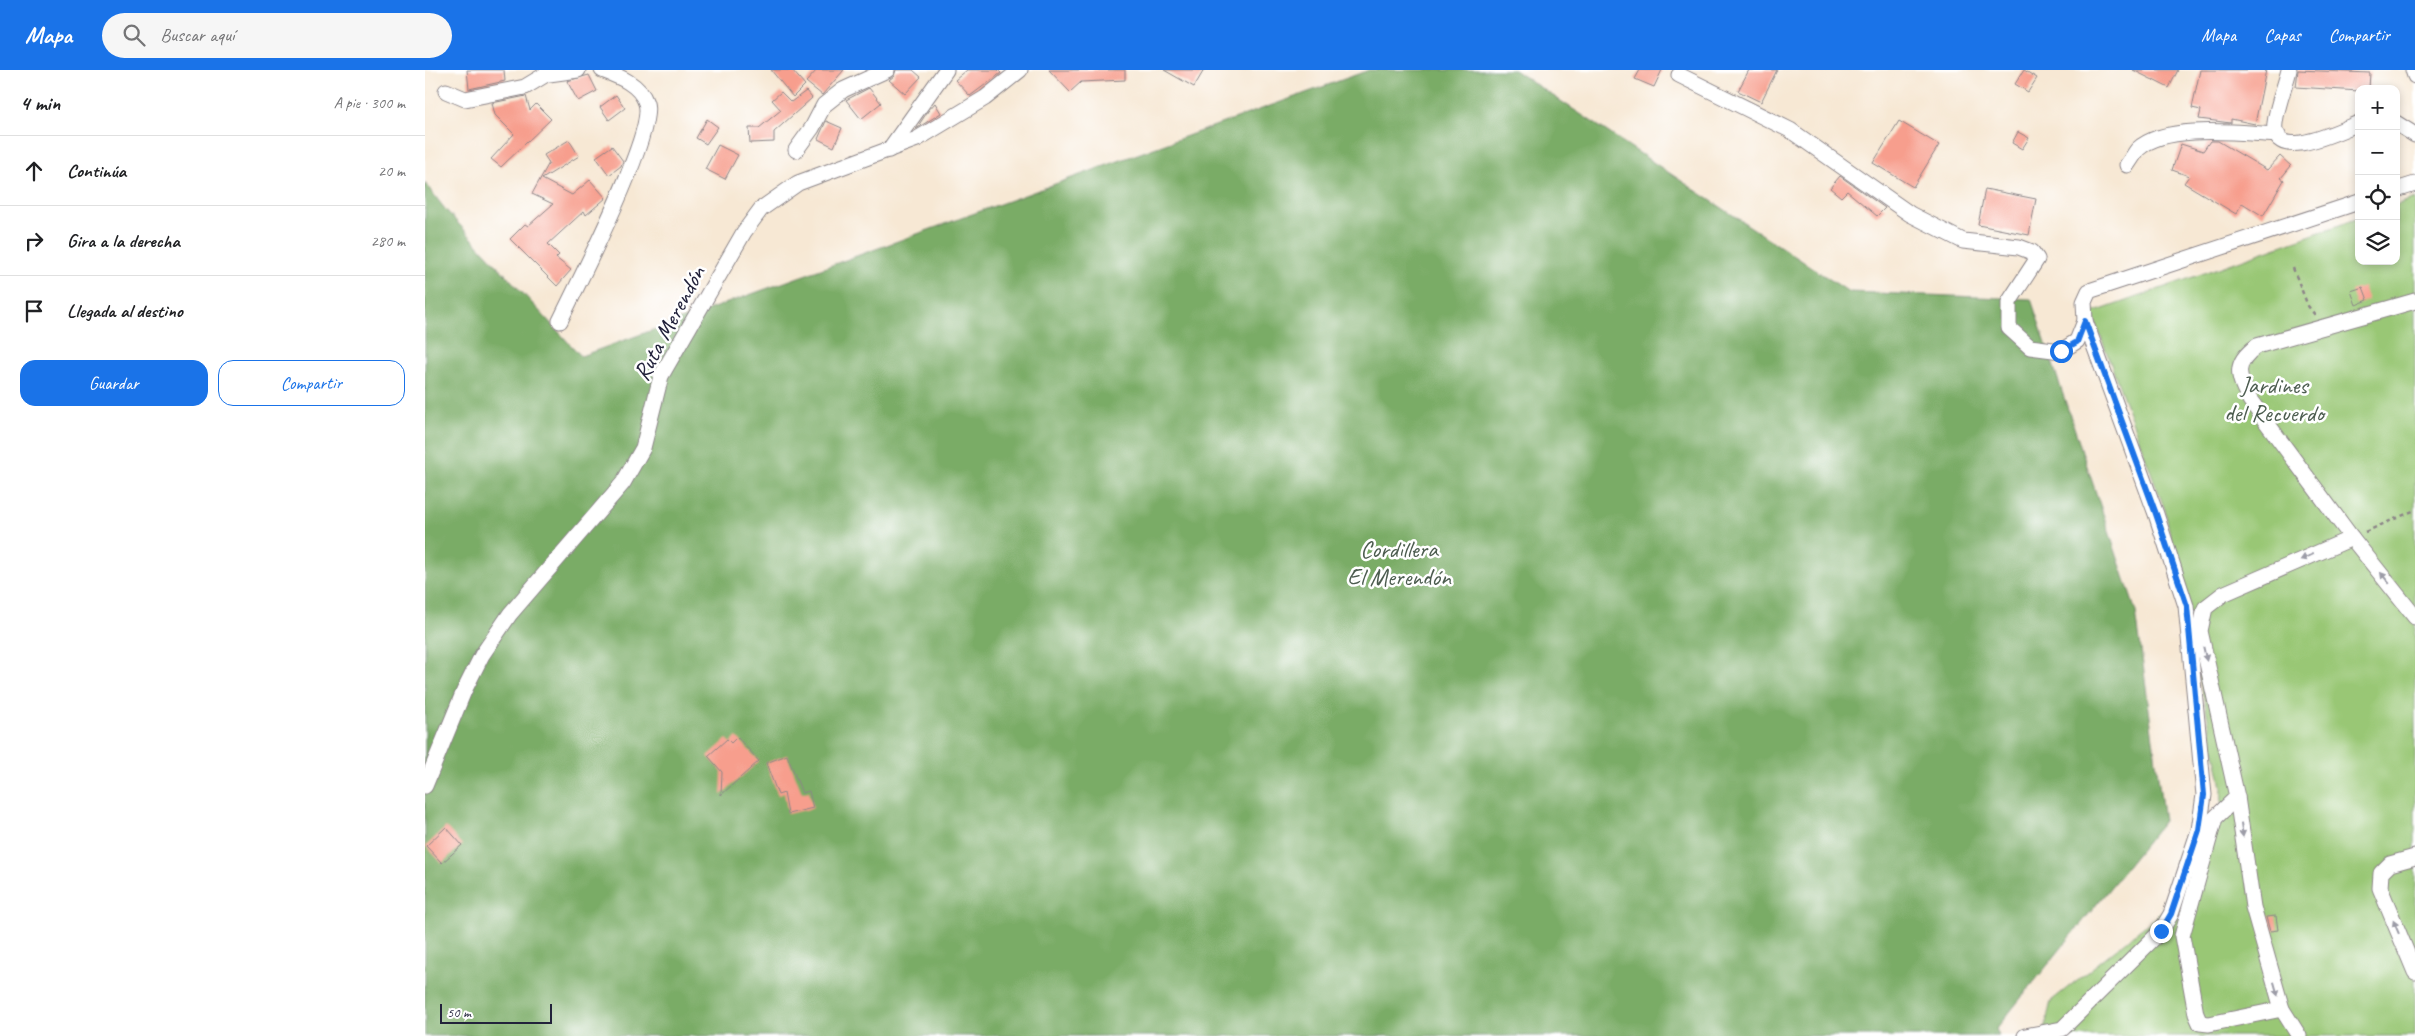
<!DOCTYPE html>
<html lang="es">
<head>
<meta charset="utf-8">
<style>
  :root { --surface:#fff; --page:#f6f6f6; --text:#202124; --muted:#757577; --line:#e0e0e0; --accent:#1a73e8 }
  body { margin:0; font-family:Caveat,sans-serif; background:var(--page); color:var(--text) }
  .controls { position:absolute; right:15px; top:15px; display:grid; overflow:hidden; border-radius:10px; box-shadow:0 2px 8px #0003 }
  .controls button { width:45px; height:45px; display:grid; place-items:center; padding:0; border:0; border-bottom:1px solid var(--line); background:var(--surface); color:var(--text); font:25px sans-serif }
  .scale { position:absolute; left:15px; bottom:12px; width:112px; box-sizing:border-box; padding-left:5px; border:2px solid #22223b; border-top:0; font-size:14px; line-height:18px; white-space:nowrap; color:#22223b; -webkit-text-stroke:4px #fff; paint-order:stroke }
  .stop { position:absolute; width:15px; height:15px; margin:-11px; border:4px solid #1a73e8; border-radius:50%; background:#fff }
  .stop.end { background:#1a73e8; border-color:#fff; box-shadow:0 1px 5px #0008 }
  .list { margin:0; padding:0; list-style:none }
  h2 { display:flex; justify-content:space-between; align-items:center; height:65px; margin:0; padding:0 20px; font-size:21px }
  h2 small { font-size:16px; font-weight:400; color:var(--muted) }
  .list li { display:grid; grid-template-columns:32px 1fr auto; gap:15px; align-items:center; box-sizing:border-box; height:70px; padding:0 20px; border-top:1px solid var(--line) }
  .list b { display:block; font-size:19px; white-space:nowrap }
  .list em { font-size:16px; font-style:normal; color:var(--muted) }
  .actions { display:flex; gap:10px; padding:15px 20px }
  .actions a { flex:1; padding:11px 0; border:1px solid var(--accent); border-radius:15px; text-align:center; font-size:18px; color:var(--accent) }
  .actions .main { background:var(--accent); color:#fff }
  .icon { flex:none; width:28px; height:28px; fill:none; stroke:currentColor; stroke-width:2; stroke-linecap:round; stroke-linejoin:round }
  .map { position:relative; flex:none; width:1990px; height:966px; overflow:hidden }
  header { display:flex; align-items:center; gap:30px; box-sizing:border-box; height:70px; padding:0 25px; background:var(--accent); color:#fff }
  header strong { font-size:24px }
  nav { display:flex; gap:28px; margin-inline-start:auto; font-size:18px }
  .search { width:350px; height:45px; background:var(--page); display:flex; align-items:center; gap:12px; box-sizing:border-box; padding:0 18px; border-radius:28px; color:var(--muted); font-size:19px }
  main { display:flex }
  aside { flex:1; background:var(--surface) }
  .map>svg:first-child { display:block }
</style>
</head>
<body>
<header>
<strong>Mapa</strong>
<div class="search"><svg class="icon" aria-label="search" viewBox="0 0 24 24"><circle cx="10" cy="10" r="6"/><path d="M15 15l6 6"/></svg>Buscar aquí</div>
<nav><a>Mapa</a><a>Capas</a><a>Compartir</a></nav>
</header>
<main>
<aside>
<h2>4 min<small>A pie · 300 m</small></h2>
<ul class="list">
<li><svg class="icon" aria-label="ahead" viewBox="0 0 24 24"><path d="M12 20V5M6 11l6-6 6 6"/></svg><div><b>Continúa</b></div><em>20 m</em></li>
<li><svg class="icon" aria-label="right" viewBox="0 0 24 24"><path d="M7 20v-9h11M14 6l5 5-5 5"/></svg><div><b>Gira a la derecha</b></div><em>280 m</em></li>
<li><svg class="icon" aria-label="arrive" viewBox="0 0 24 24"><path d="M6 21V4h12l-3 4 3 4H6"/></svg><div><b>Llegada al destino</b></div></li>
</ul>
<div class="actions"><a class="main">Guardar</a><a>Compartir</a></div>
</aside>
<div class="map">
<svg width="1990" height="966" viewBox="0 0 1990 966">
  <rect width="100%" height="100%" fill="#fff"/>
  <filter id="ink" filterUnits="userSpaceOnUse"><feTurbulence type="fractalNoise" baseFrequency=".02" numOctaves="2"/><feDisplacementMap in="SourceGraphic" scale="10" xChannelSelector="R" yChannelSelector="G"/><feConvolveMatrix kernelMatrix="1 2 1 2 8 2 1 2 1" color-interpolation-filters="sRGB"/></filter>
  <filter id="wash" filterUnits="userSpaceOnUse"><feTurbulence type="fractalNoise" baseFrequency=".0096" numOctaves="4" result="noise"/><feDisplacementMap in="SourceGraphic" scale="20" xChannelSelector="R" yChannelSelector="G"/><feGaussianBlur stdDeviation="1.12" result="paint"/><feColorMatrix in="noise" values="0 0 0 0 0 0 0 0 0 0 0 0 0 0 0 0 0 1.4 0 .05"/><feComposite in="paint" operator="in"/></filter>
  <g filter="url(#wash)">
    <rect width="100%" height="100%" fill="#f7e8d4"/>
    <polygon fill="#99c775" stroke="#5e7458" points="1990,128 1990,966 1618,966 1626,931 1737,842 1796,743 1797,717 1740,440 1667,243 1934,148 1934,191 1971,191 1971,135"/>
    <polygon fill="#7aac66" stroke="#4e6750" points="944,0 1089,0 1424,222 1606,229 1711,542 1739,751 1571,959 1574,966 0,966 0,113 20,139 156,286"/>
    <g id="blocks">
      <g fill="#f79e8d">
        <polygon points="42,0 79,0 80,11 44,19"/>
        <polygon points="346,0 367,0 380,15 368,27"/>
        <polygon points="392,0 419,0 397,25 381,12"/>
        <polygon points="471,0 488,0 496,7 480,24 464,10 469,6"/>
        <polygon points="542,0 573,0 576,3 545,26 530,10"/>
        <polygon points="624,0 700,0 700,10 656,12 645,22"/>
        <polygon points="739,0 779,0 769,17"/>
        <polygon points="1215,0 1237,0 1229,17 1210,9"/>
        <polygon points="1324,0 1352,0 1336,32 1313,21"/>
        <polygon points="1599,0 1612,8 1603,22 1590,14"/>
        <polygon points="1708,0 1753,0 1744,18"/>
        <polygon points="1775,0 1841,0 1830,54 1806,49 1806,53 1774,49 1776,40 1767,38"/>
        <polygon points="1873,0 1945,3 1944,19 1934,19 1934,21 1871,17"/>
        <polygon points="164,5 172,21 153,31 142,11"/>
        <polygon points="444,18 456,33 436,49 421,30"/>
        <polygon points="381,21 387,28 349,62 349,72 325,73 324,58 334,58 356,40 347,30 356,22 366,32"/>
        <polygon points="191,25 200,38 184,50 175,37"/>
        <polygon points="101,26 105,40 111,34 126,49 76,97 66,89 89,64 70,45 67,33"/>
        <polygon points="510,33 516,43 491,59 503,41"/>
        <polygon points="282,49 293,57 281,74 271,68"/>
        <polygon points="401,51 417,58 409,77 393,69"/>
        <polygon points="1474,51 1514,75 1488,117 1448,93"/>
        <polygon points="1593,62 1604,68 1597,79 1587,73"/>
        <polygon points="144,70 154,86 117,109 147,125 165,110 181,128 161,145 159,141 123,174 134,185 131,188 146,200 132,216 85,169 100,154 103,156 128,134 107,124 124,93 119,85"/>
        <polygon points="1785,71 1793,71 1842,100 1855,86 1866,96 1856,108 1859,110 1838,146 1817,133 1811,144 1759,113 1764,106 1747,100 1756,74 1778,81"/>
        <polygon points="293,75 313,85 300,109 280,99"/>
        <polygon points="187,76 198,91 196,96 184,105 171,87"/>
        <polygon points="1415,106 1460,138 1452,146 1422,121 1416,127 1405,118"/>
        <polygon points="1560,119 1611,129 1604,165 1553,155"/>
        <polygon points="1938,217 1943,230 1931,235 1926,221"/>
        <polygon points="312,667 334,691 296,725 297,702 283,686 302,669 306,673"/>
        <polygon points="362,685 377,723 384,721 388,738 363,744 359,723 353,725 341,693"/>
        <polygon points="21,757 37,775 17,793 1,776"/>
        <polygon points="1851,846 1853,860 1845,861 1841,847"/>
      </g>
    </g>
  </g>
  <g filter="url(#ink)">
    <use href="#blocks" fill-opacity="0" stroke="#8c8588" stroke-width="1"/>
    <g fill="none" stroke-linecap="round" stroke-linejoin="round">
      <g stroke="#8c8588" stroke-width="17">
        <g id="minor">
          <path d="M 1864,0 C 1860,17 1852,35 1850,53 C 1845,96 1918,59 1934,53"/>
          <polyline points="1988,0 1990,6"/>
          <polyline points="124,4 153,0"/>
          <polyline points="1254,5 1365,60 1485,144 1538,171 1594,177 1607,182 1612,189 1584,232 1584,258 1605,277 1636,281 1652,271 1660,251 1659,232 1664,221 1934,132"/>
          <polyline points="21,21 40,29 100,17 128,0"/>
          <polyline points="1971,53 1990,65"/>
          <polyline points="371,80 387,58 399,35 418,20 462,0"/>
          <polyline points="464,80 521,0"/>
          <path d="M 1702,95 C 1706,90 1709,84 1713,79 C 1740,53 1817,63 1853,65"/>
          <polyline points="1971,120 1990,114"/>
          <path d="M 1990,231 L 1832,276 C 1808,293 1812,306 1825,330 L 1927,468 L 1990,547"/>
          <path d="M 135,251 C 152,215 231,63 221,33 C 215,14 193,6 177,0"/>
          <polyline points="0,716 39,621 57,585 85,544 198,413 218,378 236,306 319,162 336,139 373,113 492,69 560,28 595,0"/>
          <polyline points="1812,727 1790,748 1757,866 1771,944 1775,953 1784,954 1857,939"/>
          <polyline points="1990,787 1965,794 1956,803 1955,818 1990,902"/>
          <polyline points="1600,966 1637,959 1736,861 1746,844 1774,760 1779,725 1761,536 1731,444 1660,251"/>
          <polyline points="1874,966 1857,939 1828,837 1812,727 1775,561 1780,538 1798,524 1927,468"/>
        </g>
      </g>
      <g stroke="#8c8588" stroke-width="2.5" stroke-dasharray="4 4" stroke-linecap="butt">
        <polyline points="1868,198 1883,236 1890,245"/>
        <polyline points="1940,462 1990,440"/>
      </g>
      <use href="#minor" stroke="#fff" stroke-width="15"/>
    </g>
    <defs><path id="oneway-solid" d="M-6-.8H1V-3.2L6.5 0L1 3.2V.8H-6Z" transform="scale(1.25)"/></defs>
    <g fill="#9c9ca7">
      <use href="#oneway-solid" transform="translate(1882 487) rotate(156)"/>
      <use href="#oneway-solid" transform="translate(1960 508) rotate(-129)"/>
      <use href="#oneway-solid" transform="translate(1780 584) rotate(77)"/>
      <use href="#oneway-solid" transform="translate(1817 760) rotate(82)"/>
      <use href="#oneway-solid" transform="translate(1971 857) rotate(-113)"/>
      <use href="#oneway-solid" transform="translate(1851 919) rotate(74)"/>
    </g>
  </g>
  <g fill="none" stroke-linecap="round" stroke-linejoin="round" filter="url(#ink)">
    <polyline stroke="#1a73e8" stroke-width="6" points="1636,281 1652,272 1660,251 1731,444 1762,536 1779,725 1774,760 1746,844 1736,861"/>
  </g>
  <g text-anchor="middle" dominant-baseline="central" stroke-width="5" stroke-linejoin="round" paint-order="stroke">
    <g font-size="24" fill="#22223b" stroke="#fff">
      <text transform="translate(244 253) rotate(-62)">Ruta Merendón</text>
    </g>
    <g font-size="24" fill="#4c5c4f" stroke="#fff">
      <text x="1849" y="315">Jardines<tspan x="1849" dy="28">del Recuerdo</tspan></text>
      <text x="974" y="479">Cordillera<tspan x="974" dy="28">El Merendón</tspan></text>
    </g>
  </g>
</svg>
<div class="controls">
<button>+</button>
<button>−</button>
<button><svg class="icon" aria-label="locate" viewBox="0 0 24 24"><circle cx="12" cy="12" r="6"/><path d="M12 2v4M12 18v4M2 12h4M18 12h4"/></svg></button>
<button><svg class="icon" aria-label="layers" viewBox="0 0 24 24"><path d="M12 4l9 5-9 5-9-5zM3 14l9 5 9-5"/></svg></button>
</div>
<div class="scale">50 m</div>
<div class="stop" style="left:1636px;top:281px"></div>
<div class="stop end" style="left:1736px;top:861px"></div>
</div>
</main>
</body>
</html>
